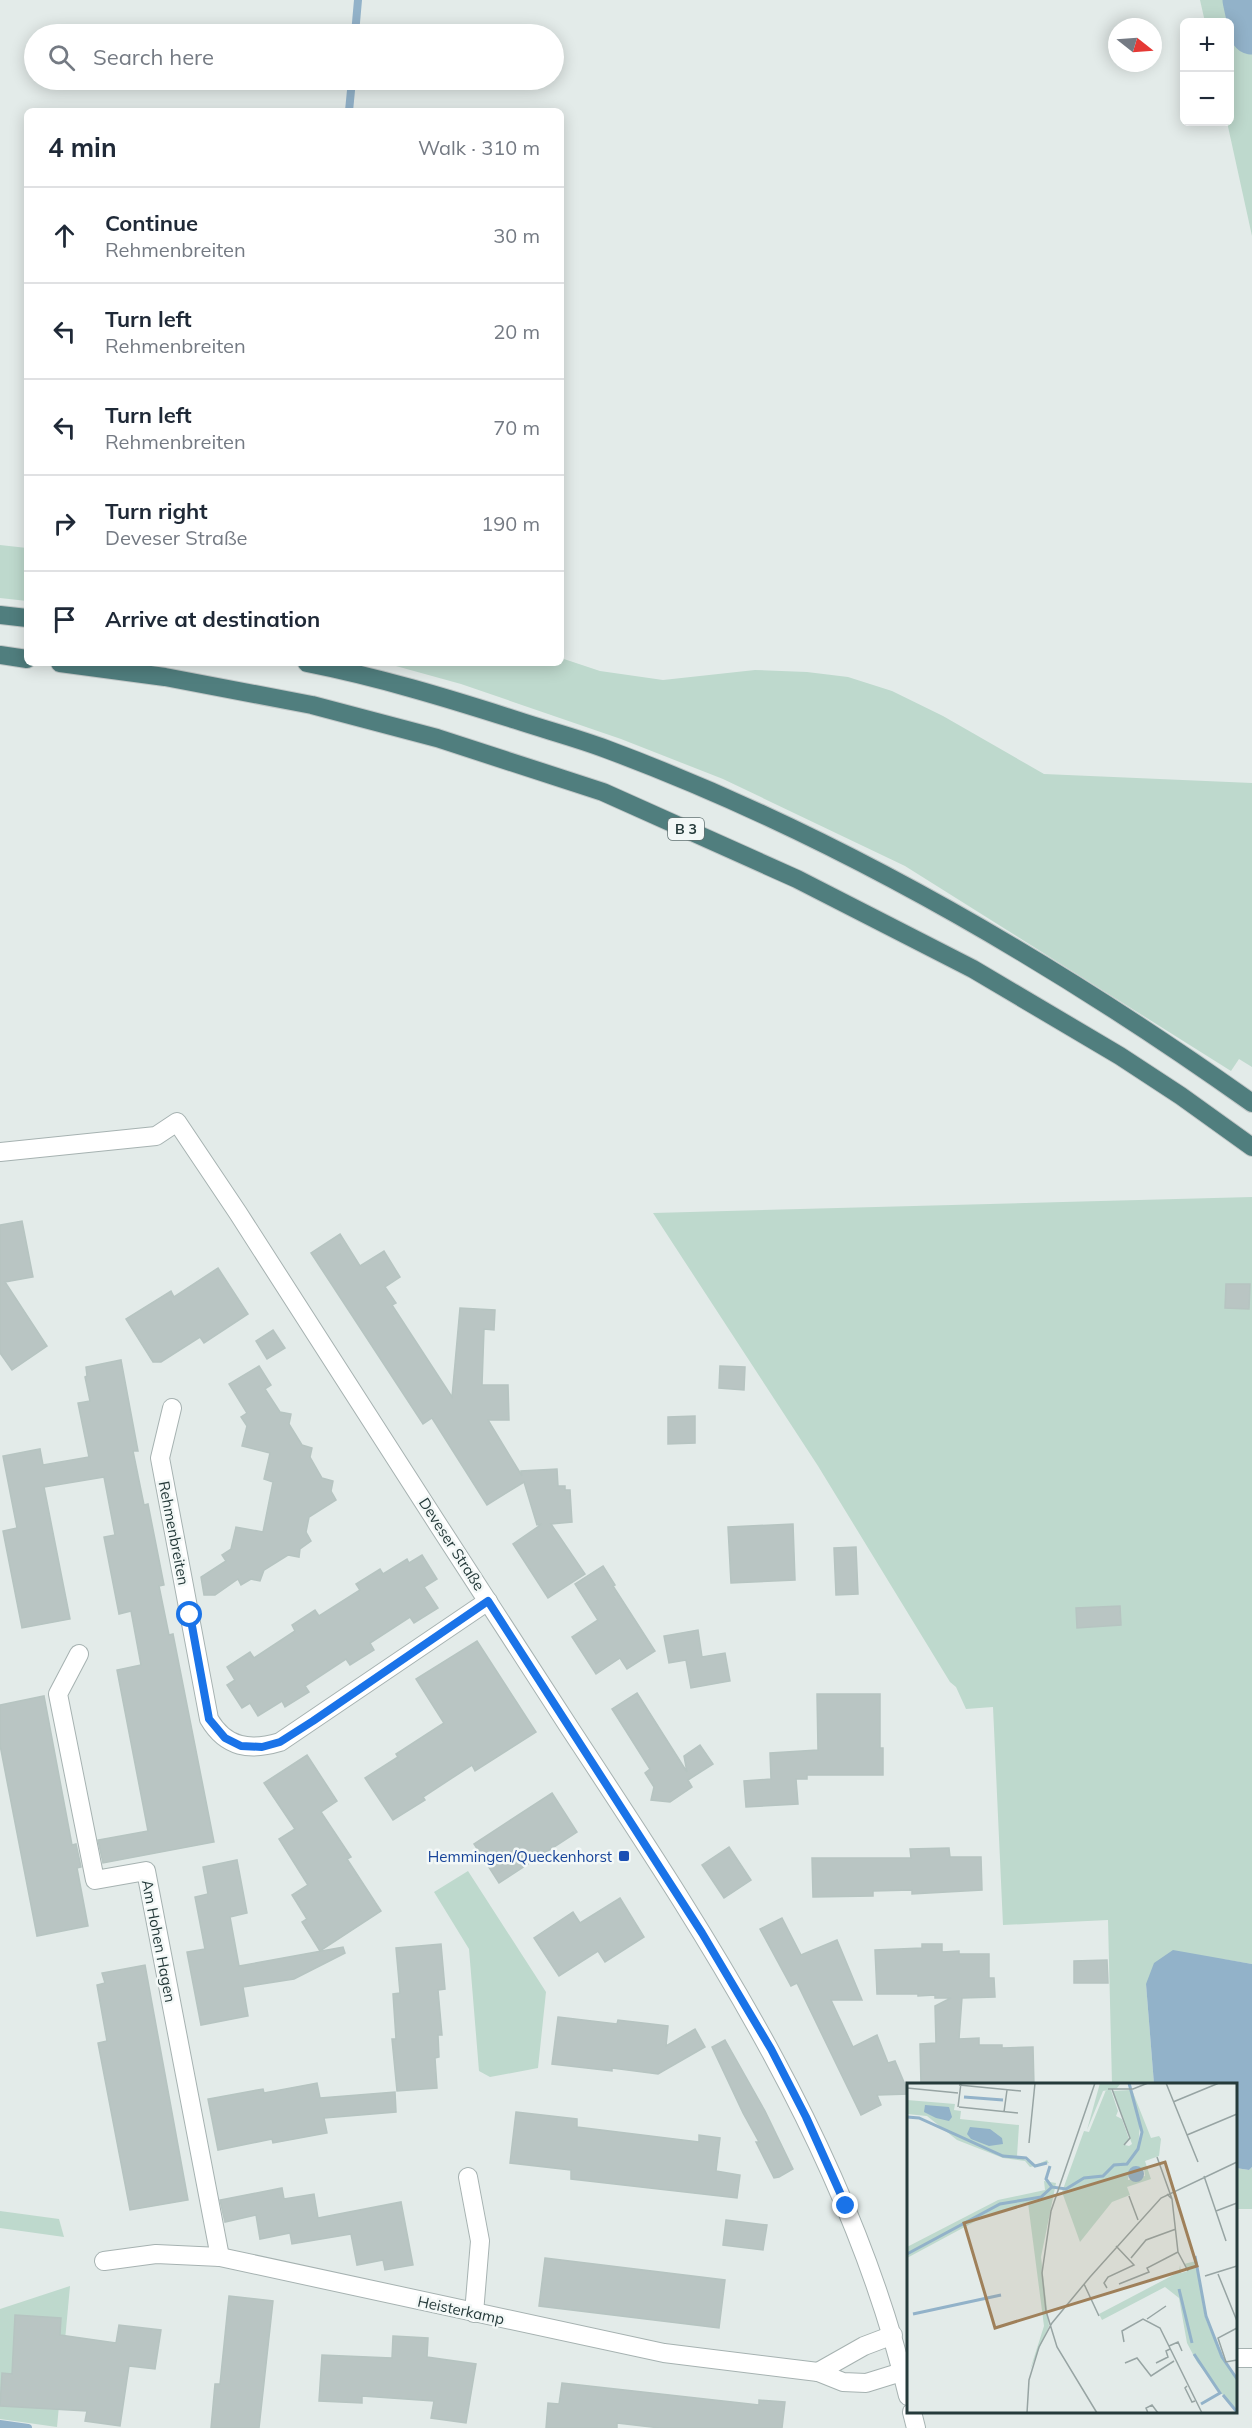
<!DOCTYPE html>
<html lang="en">
<head>
<meta charset="utf-8">
<style>
  :root { --surface:#fff; --page:#f2f2f3; --text:#1f2937; --muted:#747a83; --line:#e0e1e3 }
  body { margin:0; font-family:Mulish,sans-serif; background:var(--page); color:var(--text) }
  .controls { position:absolute; right:18px; top:18px; display:grid; overflow:hidden; border-radius:9px; box-shadow:0 3px 15px #0003 }
  .controls button { width:54px; height:54px; display:grid; place-items:center; padding:0; border:0; border-bottom:2px solid var(--line); background:var(--surface); color:var(--text); font:30px sans-serif }
  .compass { position:absolute; left:1108px; top:18px; width:54px; height:54px; border-radius:50%; background:var(--surface); box-shadow:0 3px 15px #0003; rotate:107deg }
  .stop { position:absolute; width:18px; height:18px; margin:-14px; border:4px solid #1a73e8; border-radius:50%; background:#fff }
  .stop.end { background:#1a73e8; border-color:#fff; box-shadow:0 2px 6px #0008 }
  .list { margin:0; padding:0; list-style:none }
  h2 { display:flex; justify-content:space-between; align-items:center; height:78px; margin:0; padding:0 24px; font-size:26px }
  h2 small { font-size:20px; font-weight:400; color:var(--muted) }
  .list li { display:grid; grid-template-columns:39px 1fr auto; gap:18px; align-items:center; box-sizing:border-box; height:96px; padding:0 24px; border-top:2px solid var(--line) }
  .list b { display:block; font-size:22px; white-space:nowrap }
  .list p { margin:0; font-size:20px; white-space:nowrap; color:var(--muted) }
  .list em { font-size:20px; font-style:normal; color:var(--muted) }
  .icon { flex:none; width:33px; height:33px; fill:none; stroke:currentColor; stroke-width:2; stroke-linecap:round; stroke-linejoin:round }
  .map { position:relative; flex:none; width:1252px; height:2428px; overflow:hidden }
  .search { position:absolute; background:var(--surface); box-shadow:0 3px 15px #0003; left:24px; top:24px; width:540px; height:66px; display:flex; align-items:center; gap:15px; box-sizing:border-box; padding:0 21px; border-radius:33px; color:var(--muted); font-size:22px }
  .panel { position:absolute; background:var(--surface); box-shadow:0 3px 15px #0003; left:24px; top:108px; width:540px; height:558px; border-radius:9px }
  .map>svg:first-child { display:block }
</style>
</head>
<body>
<div class="map">
<svg width="1252" height="2428" viewBox="0 0 1252 2428">
  <rect width="100%" height="100%" fill="#e3ebe9"/>
  <g fill="#bed9cd">
    <polygon points="1200,0 1252,0 1252,236 1227,122 1230,122 1230,22 1205,22"/>
    <polygon points="0,545 27,548 27,601 0,598"/>
    <polygon points="561,658 600,671 663,680 755,670 807,672 848,677 892,691 943,716 1044,774 1252,783 1252,1067 1239,1059 1231,1071 905,866 723,779 621,739 461,684 385,663 561,663"/>
    <polygon points="1252,1197 1252,1964 1222,1959 1146,1984 1154,2084 1112,2084 1108,1920 1003,1925 993,1707 966,1709 956,1687 950,1682 818,1466 653,1213"/>
    <polygon points="468,1871 546,1992 538,2068 490,2077 479,2071 469,1949 434,1892"/>
    <polygon points="1252,2167 1252,2209 1236,2209 1236,2168 1249,2170"/>
    <polygon points="0,2211 59,2219 64,2237 0,2228"/>
    <polygon points="70,2286 57,2427 0,2419 0,2309"/>
  </g>
  <polygon fill="#92b2c9" points="1173,1950 1252,1964 1252,2167 1249,2170 1236,2168 1236,2084 1154,2084 1146,1984 1154,1963"/>
  <g fill="none" stroke-linecap="round" stroke-linejoin="round">
    <g stroke="#92b2c9" stroke-width="8">
      <polyline points="355,34 358,0"/>
      <polyline points="349,111 352,80"/>
      <polyline points="0,2424 28,2428"/>
    </g>
    <polyline stroke="#92b2c9" stroke-width="45" points="1245,0 1252,32"/>
  </g>
  <g fill="#b9c5c3" stroke="#b6c4c1" stroke-width="1.5">
    <polygon points="22,1221 33,1277 5,1282 47,1346 12,1370 0,1353 0,1225"/>
    <polygon points="340,1234 360,1266 384,1251 400,1277 385,1287 396,1303 392,1305 452,1397 460,1308 495,1310 494,1330 484,1329 482,1385 508,1385 509,1420 488,1420 522,1476 521,1471 557,1469 558,1486 565,1486 565,1490 570,1490 572,1522 551,1524 585,1574 548,1598 513,1544 542,1524 537,1525 524,1482 487,1505 432,1418 423,1424 311,1253"/>
    <polygon points="218,1268 248,1314 204,1343 200,1337 161,1362 153,1362 126,1319 171,1291 174,1297"/>
    <polygon points="1226,1284 1250,1284 1249,1309 1225,1308"/>
    <polygon points="273,1330 285,1348 267,1359 256,1341"/>
    <polygon points="121,1360 138,1451 133,1451 144,1505 148,1504 164,1585 159,1586 169,1635 173,1634 214,1842 103,1863 98,1840 148,1831 117,1670 141,1665 131,1611 119,1614 104,1537 115,1535 104,1477 44,1487 70,1619 22,1628 3,1531 17,1528 3,1456 40,1449 43,1465 89,1457 78,1403 90,1401 85,1377 87,1376 86,1367"/>
    <polygon points="259,1366 271,1385 265,1389 280,1412 291,1414 289,1424 302,1445 312,1448 310,1457 322,1478 333,1481 331,1491 336,1500 309,1517 306,1532 311,1541 300,1549 299,1557 288,1555 264,1570 260,1581 251,1579 241,1585 238,1579 215,1595 204,1595 201,1577 226,1561 222,1555 231,1549 236,1527 263,1532 273,1482 264,1479 270,1453 242,1446 247,1426 241,1417 247,1413 229,1384"/>
    <polygon points="720,1366 745,1367 744,1390 719,1388"/>
    <polygon points="695,1416 695,1443 668,1444 668,1417"/>
    <polygon points="793,1524 795,1580 731,1583 728,1527"/>
    <polygon points="856,1547 858,1594 836,1595 834,1548"/>
    <polygon points="422,1555 437,1579 424,1587 438,1608 414,1623 410,1617 370,1643 374,1650 350,1665 346,1659 305,1686 309,1692 285,1707 282,1701 258,1716 250,1703 242,1708 227,1685 235,1680 227,1667 250,1652 254,1658 295,1631 292,1625 315,1610 319,1616 360,1590 356,1584 380,1569 383,1574 407,1559 409,1563"/>
    <polygon points="603,1566 615,1585 613,1586 655,1651 627,1669 620,1658 596,1674 572,1637 598,1620 575,1584"/>
    <polygon points="1120,1606 1121,1625 1077,1628 1076,1608"/>
    <polygon points="698,1630 702,1657 725,1653 730,1681 691,1688 686,1660 669,1663 664,1636"/>
    <polygon points="477,1641 536,1732 475,1771 472,1765 423,1797 425,1800 393,1820 365,1778 398,1757 396,1754 444,1723 416,1679"/>
    <polygon points="637,1693 687,1772 684,1756 700,1745 713,1764 688,1780 692,1787 670,1802 651,1800 654,1787 645,1773 650,1769 612,1709"/>
    <polygon points="817,1694 880,1694 880,1748 883,1748 883,1775 807,1775 807,1779 796,1779 798,1804 746,1807 744,1781 771,1779 770,1753 818,1750"/>
    <polygon points="44,1696 72,1845 76,1844 81,1867 77,1868 88,1926 37,1936 0,1745 0,1705"/>
    <polygon points="307,1755 337,1801 321,1812 351,1857 347,1859 381,1911 320,1951 302,1922 307,1919 292,1895 308,1885 279,1839 295,1829 264,1783"/>
    <polygon points="552,1793 577,1832 499,1883 474,1844"/>
    <polygon points="729,1847 751,1880 724,1898 702,1865"/>
    <polygon points="949,1848 950,1857 981,1857 982,1890 912,1894 912,1890 873,1891 873,1896 813,1897 812,1858 911,1858 910,1849"/>
    <polygon points="237,1860 247,1913 230,1917 239,1966 343,1947 345,1953 294,1979 243,1987 248,2016 201,2025 187,1952 205,1949 195,1897 208,1894 203,1867"/>
    <polygon points="620,1898 644,1937 605,1962 598,1951 559,1976 534,1938 573,1912 580,1923"/>
    <polygon points="782,1918 801,1955 837,1940 862,2000 831,2000 853,2047 877,2035 888,2063 895,2061 909,2094 877,2095 881,2105 861,2115 797,1983 791,1986 760,1929"/>
    <polygon points="441,1944 445,1989 438,1990 442,2035 438,2035 439,2057 435,2058 437,2088 397,2091 392,2039 396,2039 393,1994 400,1993 396,1948"/>
    <polygon points="922,1944 942,1944 942,1952 959,1951 959,1954 989,1954 989,1978 994,1978 995,1997 962,1998 959,2039 979,2038 979,2045 1002,2045 1002,2048 1033,2047 1034,2085 921,2085 920,2044 936,2043 935,2006 951,1998 935,1998 935,1995 918,1996 918,1994 877,1994 875,1950 922,1948"/>
    <polygon points="1107,1960 1108,1983 1074,1983 1074,1961"/>
    <polygon points="145,1965 188,2200 130,2210 98,2043 107,2041 97,1985 105,1983 102,1973"/>
    <polygon points="558,2017 617,2024 618,2020 668,2026 666,2046 695,2029 705,2047 658,2074 612,2068 612,2071 552,2064"/>
    <polygon points="725,2040 765,2111 793,2169 779,2177 774,2178 756,2142 759,2142 743,2113 712,2047"/>
    <polygon points="317,2083 320,2098 395,2092 396,2112 324,2118 327,2133 273,2143 272,2139 218,2150 208,2099 263,2089 264,2093"/>
    <polygon points="516,2112 577,2119 577,2127 699,2142 699,2135 720,2138 716,2171 740,2175 737,2198 571,2179 571,2170 510,2163"/>
    <polygon points="282,2188 284,2199 314,2194 318,2218 401,2202 413,2265 385,2270 383,2260 357,2265 351,2234 292,2244 290,2233 260,2239 256,2215 225,2222 220,2200"/>
    <polygon points="726,2220 767,2225 763,2250 723,2245"/>
    <polygon points="545,2258 725,2280 719,2328 539,2306"/>
    <polygon points="229,2296 273,2301 259,2428 211,2428 215,2384 220,2384"/>
    <polygon points="15,2315 61,2318 60,2335 116,2343 119,2325 161,2330 155,2369 129,2366 120,2426 85,2421 87,2411 0,2406 2,2373 12,2374"/>
    <polygon points="393,2336 428,2338 427,2357 476,2364 466,2423 431,2418 434,2401 362,2396 362,2403 319,2401 322,2355 392,2358"/>
    <polygon points="562,2383 759,2405 759,2400 785,2402 782,2428 660,2428 617,2423 617,2428 546,2428 548,2403 559,2404"/>
  </g>
  <g fill="none" stroke-linecap="round" stroke-linejoin="round">
    <g stroke="#a6b2b1" stroke-width="20">
      <g id="minor">
        <path d="M 0,1152 L 156,1136 L 177,1122 L 238,1213 C 348,1385 458,1556 569,1727 C 707,1937 849,2148 908,2396"/>
        <path d="M 172,1408 L 160,1458 L 209,1719 C 226,1748 250,1751 280,1742 L 488,1601"/>
        <polyline points="79,1654 58,1694 95,1880 146,1871 220,2257"/>
        <polyline points="468,2177 480,2241 474,2313"/>
        <polyline points="104,2261 156,2254 220,2257 664,2353 818,2372"/>
        <polyline points="893,2335 864,2346 818,2372 843,2382 866,2383 908,2370"/>
        <polyline points="1236,2358 1252,2358"/>
        <polyline points="912,2412 916,2428"/>
      </g>
    </g>
    <g stroke="#c2c8c8" stroke-width="20">
      <g id="trunk">
        <polyline points="0,615 27,618"/>
        <polyline points="0,655 27,659"/>
        <polyline points="60,663 165,677 312,705 437,738 603,792 797,879 973,969 1120,1056 1181,1096 1252,1147"/>
        <path d="M 307,663 C 378,677 447,698 516,720 C 546,730 577,738 606,749 C 837,835 1052,961 1252,1103"/>
      </g>
    </g>
    <use href="#minor" stroke="#fff" stroke-width="18"/>
    <use href="#trunk" stroke="#507e7e" stroke-width="18"/>
  </g>
  <g fill="none" stroke-linecap="round" stroke-linejoin="round">
    <polyline stroke="#1a73e8" stroke-width="8" points="190,1615 209,1719 225,1738 241,1746 262,1747 280,1742 313,1721 488,1601 702,1933 771,2049 806,2117 846,2206"/>
  </g>
  <rect fill="#1a4fb4" stroke="#f3f8f7" stroke-width="2" x="618" y="1850" width="12" height="12" rx="3"/>
  <g text-anchor="middle" dominant-baseline="central" stroke-width="5" stroke-linejoin="round" paint-order="stroke">
    <rect fill="#f3f8f7" stroke="#637373" stroke-width="1.5" x="668" y="818" width="36" height="22" rx="4.5"/>
    <g font-size="14" font-weight="bold" fill="#253a3a">
      <text x="686" y="829">B 3</text>
    </g>
    <g font-size="15" fill="#253a3a" stroke="#f3f8f7">
      <text transform="translate(174 1533) rotate(79)">Rehmenbreiten</text>
      <text transform="translate(452 1544) rotate(57)">Deveser Straße</text>
      <text transform="translate(159 1941) rotate(79)">Am Hohen Hagen</text>
      <text transform="translate(461 2310) rotate(12)">Heisterkamp</text>
    </g>
    <g font-size="15" fill="#164399" stroke="#f3f8f7" text-anchor="end">
      <text x="612" y="1856">Hemmingen/Queckenhorst</text>
    </g>
  </g>
  <g transform="translate(907 2083)">
    <rect width="330" height="330" fill="#e3ebe9"/>
    <path d="M 193,0 L 214,0 L 210,5 L 196,8 L 180,47 ZM 199,7 L 204,7 L 211,28 L 209,33 L 215,36 L 222,56 L 218,62 L 222,63 L 225,61 L 206,8 L 223,7 L 233,41 L 231,65 L 235,49 L 225,7 L 244,55 L 252,53 L 254,56 L 252,73 L 238,78 L 244,96 L 220,104 L 223,112 L 205,119 L 173,159 L 155,109 L 177,48 L 182,49 ZM 231,84 L 237,86 L 238,93 L 221,97 L 222,87 ZM 0,17 L 48,21 L 47,27 L 54,28 L 53,36 L 112,42 L 110,73 L 129,82 L 140,77 L 142,80 L 123,84 L 118,78 L 96,75 L 50,57 L 20,33 L 0,31 ZM 137,98 L 149,100 L 134,174 L 142,243 L 123,287 L 137,243 L 121,120 L 80,132 L 0,175 L 0,164 L 91,117 L 138,107 ZM 289,178 L 298,234 L 314,274 L 330,296 L 330,330 L 290,279 L 280,260 L 272,215 L 258,204 L 195,237 L 192,231 L 272,189 L 273,182 L 274,190 L 281,188 L 277,181 Z" fill="#bed9cd" fill-rule="evenodd"/>
    <path d="M 18,22 L 42,24 L 45,34 L 42,38 L 29,35 L 17,29 ZM 63,44 L 83,46 L 95,55 L 96,61 L 82,63 L 64,56 L 60,51 ZM221 91a8 8 0 1 1 16 0a8 8 0 1 1-16 0Z" fill="#92b2c9"/>
    <path fill="none" stroke="#92b2c9" stroke-width="3" d="M 57,14 L 96,17M 0,34 L 12,35 L 96,73 L 119,75 L 128,83 L 140,80M 143,83 L 139,96 L 145,104M 0,171 L 93,121 L 134,114 L 145,104 L 159,106 L 177,95 L 196,93 L 207,82 L 220,81 L 231,66 L 235,49 L 222,0M 288,173 L 299,233 L 315,274 L 330,296M 272,206 L 285,260M 6,231 L 94,212M 287,271 L 313,310 L 294,321M 316,312 L 330,329"/>
    <path fill="none" stroke="#97a4a3" stroke-width="1.5" d="M 188,0 L 144,128 L 135,190 L 139,228 L 150,264 L 190,330M 259,0 L 291,79M 52,2 L 114,8M 0,5 L 51,10M 201,6 L 226,6 L 241,0M 205,6 L 223,55 L 217,62M 266,19 L 312,0M 51,24 L 54,0M 52,24 L 111,30M 97,29 L 100,7M 280,52 L 330,31M 122,60 L 128,0M 250,74 L 265,116 L 260,111M 297,93 L 319,158M 222,113 L 231,137M 265,116 L 271,169 L 281,188M 309,128 L 330,120M 224,175 L 239,157 L 269,146M 311,191 L 330,238M 298,193 L 330,183M 177,201 L 192,233M 212,201 L 242,189 L 240,185 L 271,169M 200,205 L 197,200 L 201,194 L 227,182 L 209,163M 240,236 L 259,223M 330,245 L 311,255 L 319,279 L 330,277M 217,259 L 215,248 L 236,236 L 253,245 L 295,330M 262,263 L 271,259 L 275,268M 218,280 L 230,275 L 244,293 L 267,278M 249,280 L 261,274 L 259,268 L 263,266M 280,303 L 278,305 L 285,319 L 288,318M 120,330 L 122,297 L 132,264 L 145,240 L 183,194 L 254,115 L 330,79M 241,330 L 239,325 L 245,322 L 251,330"/>
    <path fill="#9f805a" fill-opacity="0.15" stroke="#9f805a" stroke-width="3" d="M 258,79 L 290,183 L 88,245 L 57,140 Z"/>
    <rect width="330" height="330" fill="none" stroke="#253a3a" stroke-width="3"/>
  </g>
</svg>
<div class="controls">
<button>+</button>
<button>−</button>
</div>
<svg class="compass" viewBox="-18 -18 36 36"><path d="M0-13l5 13h-10z" fill="#e53935"/><path d="M0 13l5-13h-10z" fill="#747a83"/></svg>
<div class="stop" style="left:190px;top:1615px"></div>
<div class="stop end" style="left:846px;top:2206px"></div>
<div class="search"><svg class="icon" aria-label="search" viewBox="0 0 24 24"><circle cx="10" cy="10" r="6"/><path d="M15 15l6 6"/></svg>Search here</div>
<section class="panel">
<h2>4 min<small>Walk · 310 m</small></h2>
<ul class="list">
<li><svg class="icon" aria-label="ahead" viewBox="0 0 24 24"><path d="M12 20V5M6 11l6-6 6 6"/></svg><div><b>Continue</b><p>Rehmenbreiten</p></div><em>30 m</em></li>
<li><svg class="icon" aria-label="left" viewBox="0 0 24 24"><path d="M17 20v-9H6M10 6l-5 5 5 5"/></svg><div><b>Turn left</b><p>Rehmenbreiten</p></div><em>20 m</em></li>
<li><svg class="icon" aria-label="left" viewBox="0 0 24 24"><path d="M17 20v-9H6M10 6l-5 5 5 5"/></svg><div><b>Turn left</b><p>Rehmenbreiten</p></div><em>70 m</em></li>
<li><svg class="icon" aria-label="right" viewBox="0 0 24 24"><path d="M7 20v-9h11M14 6l5 5-5 5"/></svg><div><b>Turn right</b><p>Deveser Straße</p></div><em>190 m</em></li>
<li><svg class="icon" aria-label="arrive" viewBox="0 0 24 24"><path d="M6 21V4h12l-3 4 3 4H6"/></svg><div><b>Arrive at destination</b></div></li>
</ul>
</section>
</div>
</body>
</html>
